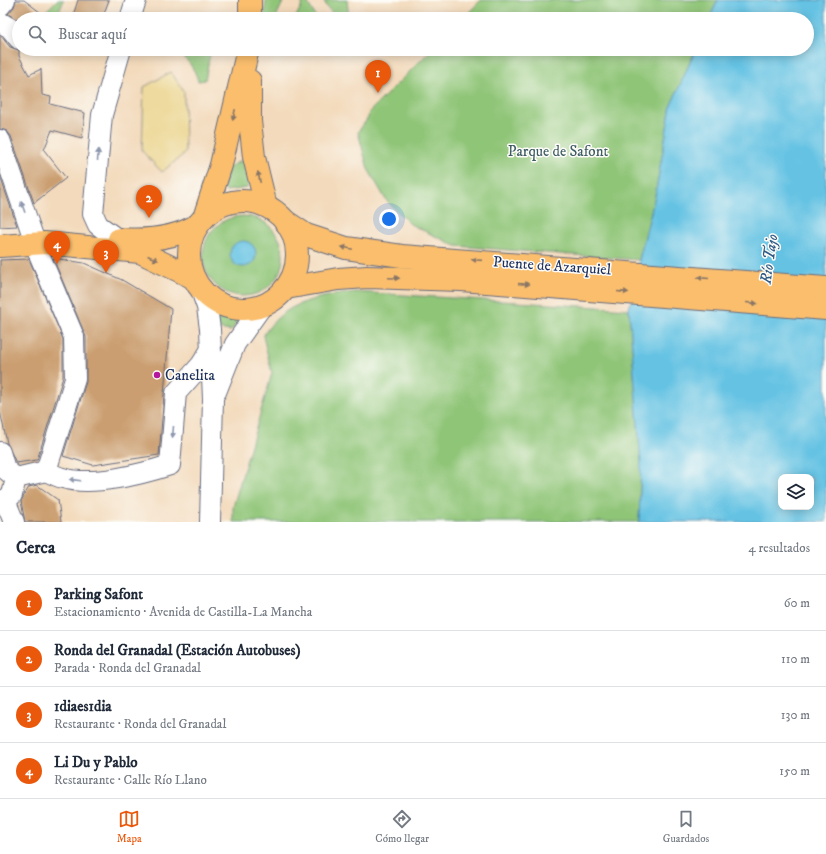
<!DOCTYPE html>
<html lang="es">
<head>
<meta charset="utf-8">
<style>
  :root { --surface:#fff; --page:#f2f2f3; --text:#1f2937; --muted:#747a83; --line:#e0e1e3; --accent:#ea580c }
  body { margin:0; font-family:"IM FELL DW Pica",serif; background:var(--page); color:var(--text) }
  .controls { position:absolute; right:12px; bottom:12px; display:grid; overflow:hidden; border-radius:8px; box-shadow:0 2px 10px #0003 }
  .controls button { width:36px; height:36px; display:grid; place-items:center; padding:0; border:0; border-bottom:1px solid var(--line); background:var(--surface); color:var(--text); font:20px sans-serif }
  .you { position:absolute; left:389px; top:219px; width:14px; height:14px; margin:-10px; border:3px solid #fff; border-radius:50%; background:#1a73e8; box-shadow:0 0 0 6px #1a73e833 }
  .badge { display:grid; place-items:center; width:26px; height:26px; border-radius:50%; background:var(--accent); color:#fff; font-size:13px; font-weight:700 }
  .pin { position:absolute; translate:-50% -33px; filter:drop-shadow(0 1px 2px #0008) }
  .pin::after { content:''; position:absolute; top:21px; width:14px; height:12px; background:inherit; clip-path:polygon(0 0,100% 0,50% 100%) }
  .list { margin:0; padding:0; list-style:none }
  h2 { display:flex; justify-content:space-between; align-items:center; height:52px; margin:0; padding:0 16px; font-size:17px }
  h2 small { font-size:13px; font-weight:400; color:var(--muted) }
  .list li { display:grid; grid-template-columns:26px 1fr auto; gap:12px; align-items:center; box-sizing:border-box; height:56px; padding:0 16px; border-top:1px solid var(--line) }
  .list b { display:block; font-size:15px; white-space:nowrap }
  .list p { margin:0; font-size:13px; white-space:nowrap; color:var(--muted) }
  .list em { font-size:13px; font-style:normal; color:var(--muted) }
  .icon { flex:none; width:22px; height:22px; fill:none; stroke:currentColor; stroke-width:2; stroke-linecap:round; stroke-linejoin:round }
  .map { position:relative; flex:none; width:826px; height:522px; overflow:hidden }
  .search { position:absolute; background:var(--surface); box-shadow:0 2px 10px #0003; left:12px; right:12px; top:12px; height:44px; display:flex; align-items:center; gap:10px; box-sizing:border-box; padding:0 14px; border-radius:22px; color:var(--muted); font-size:15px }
  .sheet { height:276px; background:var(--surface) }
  nav { display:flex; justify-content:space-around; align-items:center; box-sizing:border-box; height:56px; border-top:1px solid var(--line); background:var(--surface); font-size:11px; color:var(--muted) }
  nav a { display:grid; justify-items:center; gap:2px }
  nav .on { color:var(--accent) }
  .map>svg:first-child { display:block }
</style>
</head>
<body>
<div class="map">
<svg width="826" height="522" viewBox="0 0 826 522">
  <rect width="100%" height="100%" fill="#fdfcf7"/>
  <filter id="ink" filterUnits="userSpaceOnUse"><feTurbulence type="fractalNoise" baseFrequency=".025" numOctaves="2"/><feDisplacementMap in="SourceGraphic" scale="8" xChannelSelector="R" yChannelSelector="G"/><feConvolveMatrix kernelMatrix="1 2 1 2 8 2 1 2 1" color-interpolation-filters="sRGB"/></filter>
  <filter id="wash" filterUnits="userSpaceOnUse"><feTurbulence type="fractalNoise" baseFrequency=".012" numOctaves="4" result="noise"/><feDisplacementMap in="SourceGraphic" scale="16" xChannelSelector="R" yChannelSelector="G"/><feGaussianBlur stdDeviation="0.9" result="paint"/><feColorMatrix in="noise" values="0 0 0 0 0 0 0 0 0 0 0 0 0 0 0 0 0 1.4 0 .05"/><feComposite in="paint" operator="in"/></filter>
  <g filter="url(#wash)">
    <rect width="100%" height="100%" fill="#f3dabc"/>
    <g fill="#8fc577" stroke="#557a6a">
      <polygon points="57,0 64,0 56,19 41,19 41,16"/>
      <polygon points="266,0 284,0 275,19 264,19"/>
      <polygon points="304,0 306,0 317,19 295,19"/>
      <polygon points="324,0 347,0 349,19 338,19 326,6"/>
      <polygon points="481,0 718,0 709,19 462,19"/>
      <path d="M 175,49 L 211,49 L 205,80 L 198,81 C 195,68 185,57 175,49 Z"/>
      <polygon points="432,49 696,49 671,105 655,196 639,260 456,246 410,224 386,200 368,169 358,132 368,118 369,112"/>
      <polygon points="242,160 249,184 247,188 226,191 224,188 229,167"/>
      <circle cx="243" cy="256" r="40"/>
      <path d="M 355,292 L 629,309 L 641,463 L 639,522 L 233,522 L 233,507 L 272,373 L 263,336 C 284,301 318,297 355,292 Z"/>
      <polygon points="216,314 239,320 231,331 218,329"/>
    </g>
    <polygon fill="#eeda9e" stroke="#84847e" points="171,72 184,92 185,153 162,172 142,151 144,87"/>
    <g fill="#65c2e3" stroke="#4078a0" fill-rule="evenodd">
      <path d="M 718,0 L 826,0 L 826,522 L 639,522 L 641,463 L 629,309 L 639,260 L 655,196 L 671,105 L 696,49 L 807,49 L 807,19 L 709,19 ZM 781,477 L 811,477 L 811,507 L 781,507 Z"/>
      <circle cx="243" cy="254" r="13"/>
    </g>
    <g id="blocks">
      <g fill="#ca9e6f">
        <polygon points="16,0 24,0 49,19 19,19 19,21 8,14 14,7"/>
        <polygon points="78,0 109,0 102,19 72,19"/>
        <polygon points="0,35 10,47 19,50 19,56 29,75 41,69 42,95 51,97 50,104 85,113 82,138 52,130 44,150 66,178 34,203 11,136 7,131 0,129"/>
        <polygon points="0,176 17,226 0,227"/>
        <polygon points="53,258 84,263 122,280 171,309 159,455 93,465 63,456 86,382 86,337"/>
        <polygon points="29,259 63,339 63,377 37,460 16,463 7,443 0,411 0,260"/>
        <polygon points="37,485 58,500 61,522 25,522 21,501 29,487"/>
      </g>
    </g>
  </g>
  <g filter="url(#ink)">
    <use href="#blocks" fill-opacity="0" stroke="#676b7f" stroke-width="1"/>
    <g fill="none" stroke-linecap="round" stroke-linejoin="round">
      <g stroke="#676b7f" stroke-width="22">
        <g id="minor">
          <polyline points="0,6 5,0"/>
          <polyline points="130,19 136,0"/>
          <polyline points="0,22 10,28 19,39"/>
          <polyline points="0,140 39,254 74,337 75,379 46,471"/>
          <polyline points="116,238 98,225 93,214 102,115 121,49"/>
          <polyline points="201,290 207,307 210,329 213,399 210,522"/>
          <polyline points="216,392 235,344 262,306"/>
          <polyline points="0,452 5,469 16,478"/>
          <path d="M 46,471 C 52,474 58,477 63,478 C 92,487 142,474 170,465 L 176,393 L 201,365 L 210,351"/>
          <polyline points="5,500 14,522"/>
          <polyline points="0,503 12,495 16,478 46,471"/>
        </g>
      </g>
      <g stroke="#676b7f" stroke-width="24">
        <g id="major">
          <polyline points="250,19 250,0"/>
          <polyline points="250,81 250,121 254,157 266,206"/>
          <circle cx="243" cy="255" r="54"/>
          <polyline points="204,218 221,165 248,49"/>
          <polyline points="285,221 306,235 346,248 402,256 826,288"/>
          <path d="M 119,239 C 147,241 175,239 199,224"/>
          <polyline points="0,246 45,243 140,252 194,278"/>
          <polyline points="286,288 338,279 367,277 461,280 826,309"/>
        </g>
      </g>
      <use href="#minor" stroke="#fff" stroke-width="20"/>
      <use href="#major" stroke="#fabe6d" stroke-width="22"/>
    </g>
    <defs><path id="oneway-solid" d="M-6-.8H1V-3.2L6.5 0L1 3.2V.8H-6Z"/></defs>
    <g fill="#8a7666">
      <use href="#oneway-solid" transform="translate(234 115) rotate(102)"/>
      <use href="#oneway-solid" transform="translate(259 177) rotate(-103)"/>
      <use href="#oneway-solid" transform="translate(347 248) rotate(-168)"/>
      <use href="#oneway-solid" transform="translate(153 258) rotate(25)"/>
      <use href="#oneway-solid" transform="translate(477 260) rotate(-176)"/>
      <use href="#oneway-solid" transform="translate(394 278) rotate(2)"/>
      <use href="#oneway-solid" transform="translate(703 278) rotate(-175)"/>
      <use href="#oneway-solid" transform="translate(524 284) rotate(4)"/>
      <use href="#oneway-solid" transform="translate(623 292) rotate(5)"/>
      <use href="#oneway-solid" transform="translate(752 303) rotate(5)"/>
    </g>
    <g fill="#8d97ae">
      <use href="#oneway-solid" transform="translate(98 155) rotate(-85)"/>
      <use href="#oneway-solid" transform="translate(23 207) rotate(-109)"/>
      <use href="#oneway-solid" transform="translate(173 432) rotate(95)"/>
      <use href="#oneway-solid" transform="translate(75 480) rotate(-173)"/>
    </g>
  </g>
  <circle fill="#b5179e" stroke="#fdfcf7" stroke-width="1.5" cx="157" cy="375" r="4"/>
  <g text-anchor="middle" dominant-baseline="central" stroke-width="3" stroke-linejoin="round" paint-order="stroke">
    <g font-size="15" fill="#3e5c66" stroke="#fdfcf7">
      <text x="558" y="151">Parque de Safont</text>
    </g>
    <g font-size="15" fill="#1b2f5e" stroke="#fdfcf7">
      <text transform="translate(552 266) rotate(4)">Puente de Azarquiel</text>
    </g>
    <g font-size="15" fill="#1b2f5e" stroke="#fdfcf7" text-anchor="start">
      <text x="165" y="375">Canelita</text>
    </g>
    <g font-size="16" font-style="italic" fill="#315b86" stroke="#fdfcf7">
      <text transform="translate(769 259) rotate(-82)">Río Tajo</text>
    </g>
  </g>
</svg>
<div class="controls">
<button><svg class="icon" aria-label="layers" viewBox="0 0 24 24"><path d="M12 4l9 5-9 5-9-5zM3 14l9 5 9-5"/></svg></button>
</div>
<div class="you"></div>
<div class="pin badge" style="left:378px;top:93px">1</div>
<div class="pin badge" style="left:149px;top:218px">2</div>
<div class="pin badge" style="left:106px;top:273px">3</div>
<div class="pin badge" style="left:57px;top:264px">4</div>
<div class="search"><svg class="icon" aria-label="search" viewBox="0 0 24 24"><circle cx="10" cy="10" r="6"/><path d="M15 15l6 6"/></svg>Buscar aquí</div>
</div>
<section class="sheet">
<h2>Cerca<small>4 resultados</small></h2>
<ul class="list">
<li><span class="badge">1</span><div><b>Parking Safont</b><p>Estacionamiento · Avenida de Castilla-La Mancha</p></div><em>60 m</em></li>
<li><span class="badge">2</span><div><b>Ronda del Granadal (Estación Autobuses)</b><p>Parada · Ronda del Granadal</p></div><em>110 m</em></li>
<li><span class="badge">3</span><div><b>1diaes1dia</b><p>Restaurante · Ronda del Granadal</p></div><em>130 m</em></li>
<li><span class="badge">4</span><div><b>Li Du y Pablo</b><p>Restaurante · Calle Río Llano</p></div><em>150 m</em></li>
</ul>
</section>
<nav>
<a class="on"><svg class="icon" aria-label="map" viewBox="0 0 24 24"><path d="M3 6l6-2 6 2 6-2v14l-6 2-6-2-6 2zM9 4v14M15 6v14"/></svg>Mapa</a>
<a><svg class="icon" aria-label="directions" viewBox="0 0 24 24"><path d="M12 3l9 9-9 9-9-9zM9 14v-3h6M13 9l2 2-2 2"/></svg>Cómo llegar</a>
<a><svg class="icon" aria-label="saved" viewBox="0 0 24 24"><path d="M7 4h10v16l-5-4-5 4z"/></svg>Guardados</a>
</nav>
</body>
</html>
